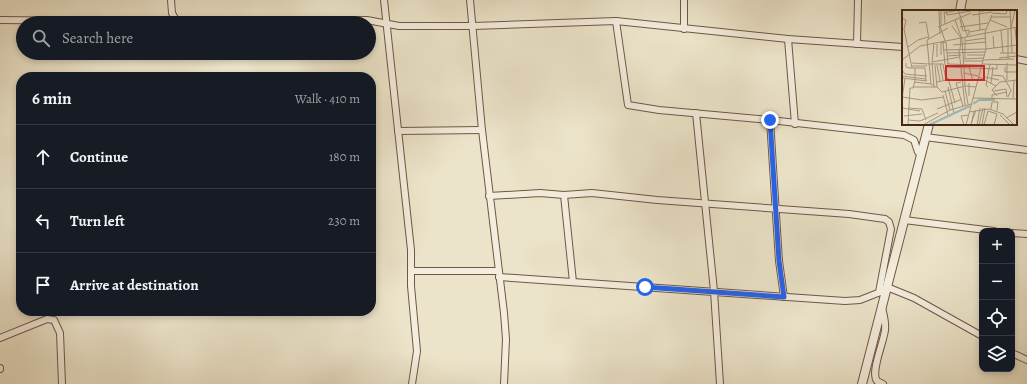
<!DOCTYPE html>
<html lang="en">
<head>
<meta charset="utf-8">
<style>
  :root { --surface:#171b24; --page:#242831; --text:#f1f3f6; --muted:#9ea1a6; --line:#363941 }
  body { margin:0; font-family:Alegreya,serif; background:var(--page); color:var(--text) }
  .controls { position:absolute; right:12px; bottom:12px; display:grid; overflow:hidden; border-radius:8px; box-shadow:0 2px 6px #0003 }
  .controls button { width:36px; height:36px; display:grid; place-items:center; padding:0; border:0; border-bottom:1px solid var(--line); background:var(--surface); color:var(--text); font:20px sans-serif }
  .stop { position:absolute; width:12px; height:12px; margin:-9px; border:3px solid #2563eb; border-radius:50%; background:#fff }
  .stop.end { background:#2563eb; border-color:#fff; box-shadow:0 1px 4px #0008 }
  .list { margin:0; padding:0; list-style:none }
  h2 { display:flex; justify-content:space-between; align-items:center; height:52px; margin:0; padding:0 16px; font-size:17px }
  h2 small { font-size:13px; font-weight:400; color:var(--muted) }
  .list li { display:grid; grid-template-columns:26px 1fr auto; gap:12px; align-items:center; box-sizing:border-box; height:64px; padding:0 16px; border-top:1px solid var(--line) }
  .list b { display:block; font-size:15px; white-space:nowrap }
  .list em { font-size:13px; font-style:normal; color:var(--muted) }
  .icon { flex:none; width:22px; height:22px; fill:none; stroke:currentColor; stroke-width:2; stroke-linecap:round; stroke-linejoin:round }
  .map { position:relative; flex:none; width:1027px; height:384px; overflow:hidden }
  .search { position:absolute; background:var(--surface); box-shadow:0 2px 6px #0003; left:16px; top:16px; width:360px; height:44px; display:flex; align-items:center; gap:10px; box-sizing:border-box; padding:0 14px; border-radius:22px; color:var(--muted); font-size:15px }
  .panel { position:absolute; background:var(--surface); box-shadow:0 2px 6px #0003; left:16px; top:72px; width:360px; height:244px; border-radius:16px }
  .map>svg:first-child { display:block }
</style>
</head>
<body>
<div class="map">
<svg width="1027" height="384" viewBox="0 0 1027 384">
  <rect width="100%" height="100%" fill="#ece4ca"/>
  <filter id="stains"><feTurbulence type="fractalNoise" baseFrequency=".005" numOctaves="4"/><feColorMatrix values="0 0 0 0 .2 0 0 0 0 .09 0 0 0 0 .02 0 0 0 .5 -.17"/></filter>
  <radialGradient id="worn" r=".72"><stop offset=".6" stop-color="#630" stop-opacity="0"/><stop offset="1" stop-color="#630" stop-opacity=".3"/></radialGradient>
  <g fill="none" stroke-linecap="round" stroke-linejoin="round">
    <g stroke="#715645" stroke-width="8">
      <g id="minor">
        <polyline points="171,0 172,13 177,22"/>
        <polyline points="384,0 411,250 411,286 417,351 412,384"/>
        <polyline points="470,0 482,130 504,313 506,339 504,384"/>
        <polyline points="0,20 177,22 367,20 399,26 473,26 616,21 788,39 903,47"/>
        <polyline points="616,21 628,105 659,110 770,120 904,135 914,140 918,152 921,155"/>
        <polyline points="684,29 684,0"/>
        <polyline points="788,39 795,124"/>
        <polyline points="857,44 858,0"/>
        <polyline points="1016,59 1027,61"/>
        <polyline points="696,113 714,291 720,384"/>
        <polyline points="770,120 779,261 784,297"/>
        <polyline points="398,131 482,130"/>
        <polyline points="925,137 1027,150"/>
        <polyline points="564,195 573,282"/>
        <polyline points="489,196 540,193 564,195 592,193 657,200 849,214 885,219 889,222 891,229 879,292"/>
        <polyline points="904,220 994,231"/>
        <polyline points="1012,233 1027,234"/>
        <polyline points="411,271 498,271"/>
        <polyline points="499,277 845,301 860,300 883,291"/>
        <polyline points="887,287 914,298 982,336"/>
        <path d="M 882,308 C 884,316 886,322 885,330 C 884,342 870,372 877,381 L 883,384"/>
        <polyline points="0,338 47,319 54,320 60,333 62,384"/>
        <polyline points="1012,353 1027,360"/>
        <polyline points="0,368 0,369"/>
      </g>
    </g>
    <g stroke="#715645" stroke-width="10">
      <g id="tertiary">
        <polyline points="960,11 962,0"/>
        <polyline points="862,384 929,124"/>
      </g>
    </g>
    <use href="#minor" stroke="#f3eddd" stroke-width="6"/>
    <use href="#tertiary" stroke="#f3eddd" stroke-width="8"/>
  </g>
  <g fill="none" stroke-linecap="round" stroke-linejoin="round">
    <polyline stroke="#2563eb" stroke-width="5" points="645,287 784,297 779,261 770,120"/>
  </g>
  <g transform="translate(902 10)">
    <rect width="115" height="115" fill="#ece4ca"/>
    <path fill="none" stroke="#9dbcc1" stroke-width="2" d="M 71,94 L 77,90 L 93,90M 27,115 L 68,96"/>
    <path fill="none" stroke="#aa9883" stroke-width="1" d="M 37,0 L 38,24M 42,0 L 43,14M 44,0 L 45,5 L 69,1M 56,0 L 66,27M 108,0 L 109,18M 42,3 L 57,0M 90,3 L 104,4 L 105,1M 70,5 L 90,2M 89,7 L 108,7M 0,8 L 4,10 L 2,19 L 10,58M 58,9 L 61,21 L 67,20 L 67,25M 53,10 L 60,29 L 63,76M 88,10 L 105,17M 17,13 L 24,12 L 27,29M 38,16 L 43,31M 39,16 L 39,1M 50,16 L 59,28M 36,17 L 69,3M 58,17 L 86,13M 109,18 L 110,43M 109,18 L 113,0M 113,18 L 115,36M 106,19 L 106,49M 78,20 L 77,1 L 82,1M 99,20 L 101,43M 67,22 L 84,19M 91,26 L 92,38M 63,28 L 63,48M 63,31 L 84,28M 41,32 L 43,55M 51,35 L 84,32M 6,37 L 16,30 L 26,27M 84,39 L 115,35M 41,40 L 84,39M 57,40 L 63,95M 58,40 L 59,28M 45,43 L 83,42M 98,43 L 115,43M 39,45 L 39,33 L 44,32 L 46,54M 65,45 L 82,45M 45,46 L 59,45M 35,47 L 35,34M 97,48 L 115,46M 61,49 L 82,48M 0,50 L 18,36 L 115,17M 81,50 L 112,49M 61,51 L 81,51M 30,52 L 58,47M 30,52 L 32,33M 4,53 L 4,57 L 7,58 L 23,58 L 24,71M 10,53 L 27,54M 30,53 L 32,76M 105,53 L 105,70M 27,54 L 41,54 L 44,70 L 35,72M 38,54 L 41,70M 45,54 L 80,55M 80,54 L 115,55M 33,55 L 35,77M 35,55 L 38,71M 10,56 L 25,56M 44,57 L 95,59 L 95,55M 67,57 L 71,71M 103,57 L 103,62 L 115,62M 0,60 L 3,64 L 25,66M 62,63 L 76,66M 90,65 L 101,66 L 109,80 L 106,87M 0,66 L 24,69M 77,67 L 94,76M 83,67 L 97,70M 0,68 L 25,71M 44,69 L 46,68 L 53,93M 12,72 L 29,74M 59,72 L 54,73 L 61,96M 89,73 L 91,57M 11,77 L 35,77 L 40,82 L 63,76 L 74,77M 33,77 L 29,74 L 25,30 L 46,18M 46,77 L 52,103M 63,77 L 66,94M 86,77 L 84,75 L 88,54M 43,81 L 48,100 L 69,94M 92,81 L 104,79 L 105,87M 41,85 L 46,105M 67,86 L 67,73M 95,86 L 90,80 L 98,72 L 115,70M 0,87 L 20,90 L 42,87M 71,88 L 115,89M 111,88 L 112,70M 0,89 L 3,68M 90,89 L 90,85 L 105,82M 0,98 L 18,101M 6,98 L 20,99 L 24,110M 35,99 L 60,89M 89,99 L 90,92 L 96,92 L 95,101M 67,102 L 87,99 L 101,104 L 112,115M 98,105 L 108,115M 2,106 L 20,104M 104,108 L 115,102M 6,110 L 18,111 L 36,103M 69,114 L 74,100M 6,115 L 8,78 L 11,78 L 13,71 L 13,58M 21,115 L 48,100M 62,115 L 59,106 L 67,105M 64,115 L 84,39 L 83,22 L 90,5M 69,115 L 72,101M 75,115 L 78,98M 77,115 L 81,98M 80,115 L 83,98M 82,115 L 86,101 L 95,104 L 92,115"/>
    <path fill="#d62828" fill-opacity="0.15" stroke="#d62828" stroke-width="2" d="M 44,56 L 82,56 L 82,70 L 44,70 Z"/>
    <rect width="115" height="115" fill="none" stroke="#482719" stroke-width="2"/>
  </g>
  <rect width="100%" height="100%" filter="url(#stains)"/>
  <rect width="100%" height="100%" fill="url(#worn)"/>
</svg>
<div class="controls">
<button>+</button>
<button>−</button>
<button><svg class="icon" aria-label="locate" viewBox="0 0 24 24"><circle cx="12" cy="12" r="6"/><path d="M12 2v4M12 18v4M2 12h4M18 12h4"/></svg></button>
<button><svg class="icon" aria-label="layers" viewBox="0 0 24 24"><path d="M12 4l9 5-9 5-9-5zM3 14l9 5 9-5"/></svg></button>
</div>
<div class="stop" style="left:645px;top:287px"></div>
<div class="stop end" style="left:770px;top:120px"></div>
<div class="search"><svg class="icon" aria-label="search" viewBox="0 0 24 24"><circle cx="10" cy="10" r="6"/><path d="M15 15l6 6"/></svg>Search here</div>
<section class="panel">
<h2>6 min<small>Walk · 410 m</small></h2>
<ul class="list">
<li><svg class="icon" aria-label="ahead" viewBox="0 0 24 24"><path d="M12 20V5M6 11l6-6 6 6"/></svg><div><b>Continue</b></div><em>180 m</em></li>
<li><svg class="icon" aria-label="left" viewBox="0 0 24 24"><path d="M17 20v-9H6M10 6l-5 5 5 5"/></svg><div><b>Turn left</b></div><em>230 m</em></li>
<li><svg class="icon" aria-label="arrive" viewBox="0 0 24 24"><path d="M6 21V4h12l-3 4 3 4H6"/></svg><div><b>Arrive at destination</b></div></li>
</ul>
</section>
</div>
</body>
</html>
